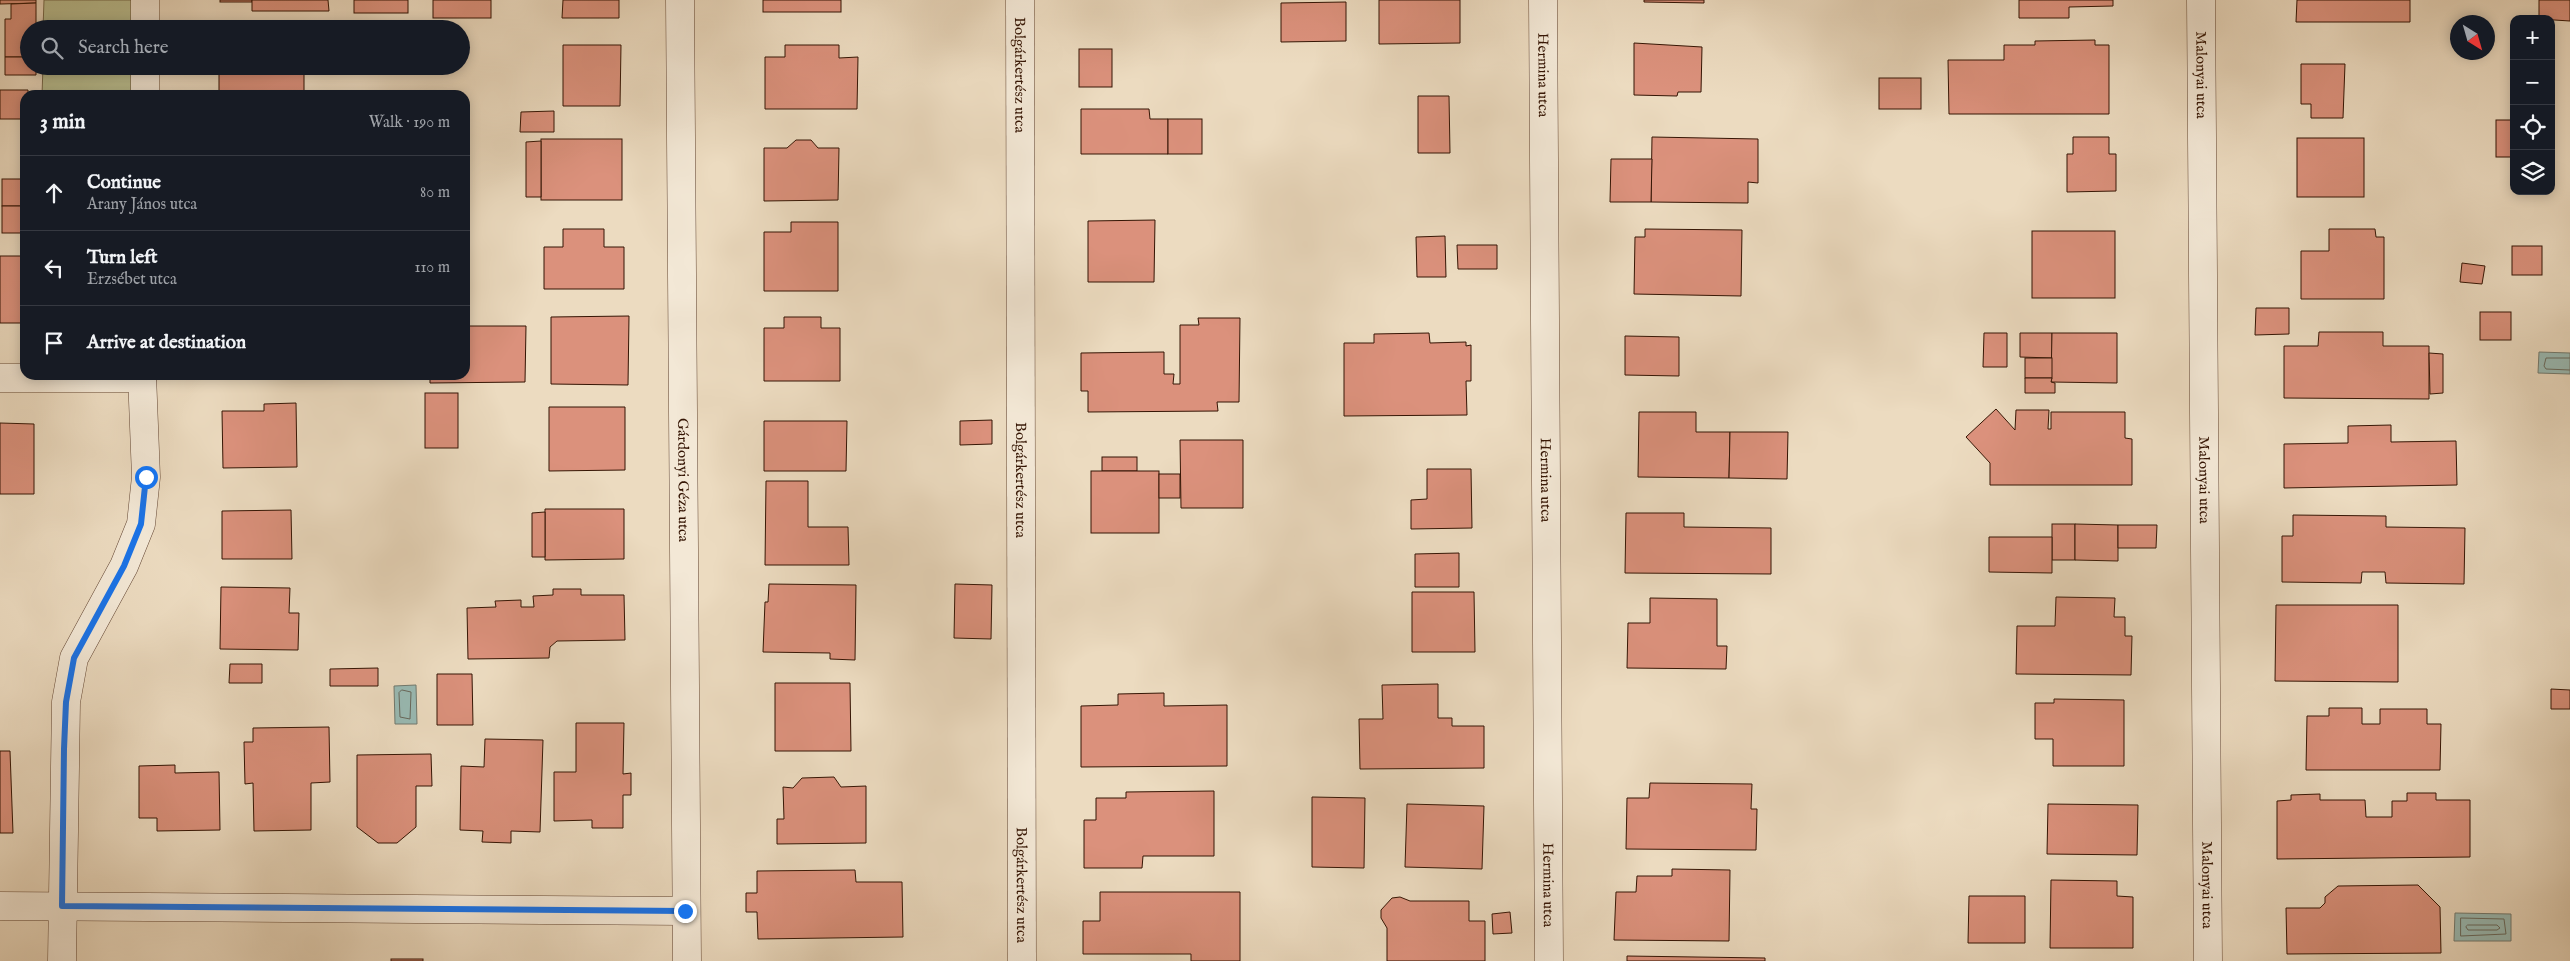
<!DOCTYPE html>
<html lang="en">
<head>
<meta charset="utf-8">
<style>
  :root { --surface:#171b24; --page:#20242c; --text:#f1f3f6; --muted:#9ea1a6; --line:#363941 }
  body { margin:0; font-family:"IM FELL English",serif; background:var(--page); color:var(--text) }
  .controls { position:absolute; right:15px; top:15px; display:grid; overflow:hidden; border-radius:10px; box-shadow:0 2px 12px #0003 }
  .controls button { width:45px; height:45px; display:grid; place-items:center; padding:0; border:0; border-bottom:1px solid var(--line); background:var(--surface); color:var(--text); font:25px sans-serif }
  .compass { position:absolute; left:2450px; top:15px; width:45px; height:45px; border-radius:50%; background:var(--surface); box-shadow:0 2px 12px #0003; rotate:143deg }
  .stop { position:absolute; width:15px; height:15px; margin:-11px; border:4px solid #1a73e8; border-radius:50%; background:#fff }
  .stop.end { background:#1a73e8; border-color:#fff; box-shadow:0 1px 5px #0008 }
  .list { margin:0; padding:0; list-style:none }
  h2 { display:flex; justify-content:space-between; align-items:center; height:65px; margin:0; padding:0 20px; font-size:21px }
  h2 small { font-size:16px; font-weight:400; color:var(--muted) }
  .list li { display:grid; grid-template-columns:32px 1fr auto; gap:15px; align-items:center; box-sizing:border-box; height:75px; padding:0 20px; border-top:1px solid var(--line) }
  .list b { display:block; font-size:19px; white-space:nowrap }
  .list p { margin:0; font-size:16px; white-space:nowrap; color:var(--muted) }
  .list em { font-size:16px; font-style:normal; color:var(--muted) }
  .icon { flex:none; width:28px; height:28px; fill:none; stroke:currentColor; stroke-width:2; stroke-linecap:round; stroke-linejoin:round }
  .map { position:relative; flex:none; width:2570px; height:961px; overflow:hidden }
  .search { position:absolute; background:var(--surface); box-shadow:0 2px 12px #0003; left:20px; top:20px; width:450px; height:55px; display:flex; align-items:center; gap:12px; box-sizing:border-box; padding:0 18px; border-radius:28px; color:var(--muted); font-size:19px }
  .panel { position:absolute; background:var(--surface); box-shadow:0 2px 12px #0003; left:20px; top:90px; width:450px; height:290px; border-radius:15px }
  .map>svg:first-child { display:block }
</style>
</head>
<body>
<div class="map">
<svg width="2570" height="961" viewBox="0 0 2570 961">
  <rect width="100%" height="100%" fill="#ecdbc0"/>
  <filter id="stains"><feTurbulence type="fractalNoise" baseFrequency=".004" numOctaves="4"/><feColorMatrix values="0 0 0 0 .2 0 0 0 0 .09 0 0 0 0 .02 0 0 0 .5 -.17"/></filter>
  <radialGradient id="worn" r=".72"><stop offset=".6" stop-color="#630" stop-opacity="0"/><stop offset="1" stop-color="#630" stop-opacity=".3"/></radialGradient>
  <g fill="#babf91" stroke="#786a4a">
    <polygon points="44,0 134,0 134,29 43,29"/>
    <polygon points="43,66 134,66 133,95 42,95"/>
  </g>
  <g fill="#99bbb5" stroke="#71796e">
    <polygon points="2539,352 2570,353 2570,374 2538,373"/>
    <polygon points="416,685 417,724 395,724 394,686"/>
    <polygon points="2455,913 2511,914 2511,941 2454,941"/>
  </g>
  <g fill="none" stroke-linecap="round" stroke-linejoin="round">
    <g stroke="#67685c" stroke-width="1">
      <polyline points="2570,358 2546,358 2544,366 2546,369 2570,370"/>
      <polygon points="402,690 411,692 410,719 400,717 399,693"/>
      <polygon points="2461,918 2504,919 2506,934 2461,936"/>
      <polygon points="2468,925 2497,925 2500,928 2497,930 2468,930 2466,927"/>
    </g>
  </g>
  <g fill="#db917c" stroke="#351504">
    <polygon points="0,0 36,0 36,3 0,4"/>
    <rect x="220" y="0" width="32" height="2"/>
    <polygon points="252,0 328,0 329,11 252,11"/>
    <rect x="354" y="0" width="54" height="13"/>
    <rect x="433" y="0" width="58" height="18"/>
    <polygon points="563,0 619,0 619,18 562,18"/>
    <rect x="763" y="0" width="78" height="12"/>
    <polygon points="1379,0 1460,0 1460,43 1379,44"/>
    <polygon points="1644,0 1704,0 1704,3 1644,2"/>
    <polygon points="2019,0 2113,0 2113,6 2069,7 2069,18 2019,18"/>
    <polygon points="2297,0 2410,0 2410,22 2296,22"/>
    <polygon points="2539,0 2570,0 2570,21 2539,19"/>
    <polygon points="1346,2 1346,41 1281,42 1281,3"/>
    <polygon points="36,3 36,29 29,29 29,57 5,57 5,19 11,19 11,4"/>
    <polygon points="2095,40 2095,45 2109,45 2109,114 1949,114 1948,60 2004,60 2004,45 2035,45 2035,41"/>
    <polygon points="1634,43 1702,47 1701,92 1678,92 1677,96 1634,95"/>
    <polygon points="563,45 621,45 620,106 563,106"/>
    <polygon points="785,45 839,45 839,58 858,57 857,109 765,109 765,57 785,57"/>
    <rect x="1079" y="49" width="33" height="38"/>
    <polygon points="5,57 29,57 29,66 36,66 36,75 5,75"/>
    <polygon points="2301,64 2345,64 2343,118 2311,118 2311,104 2301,104"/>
    <rect x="219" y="66" width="85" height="29"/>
    <rect x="1879" y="78" width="42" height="31"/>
    <polygon points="0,90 28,90 28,95 25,95 25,119 0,119"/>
    <polygon points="1418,96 1449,96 1450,153 1418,153"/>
    <polygon points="1081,109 1149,109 1150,119 1168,119 1168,154 1081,154"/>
    <polygon points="554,111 554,132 520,132 521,112"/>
    <rect x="1168" y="119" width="34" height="35"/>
    <rect x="2496" y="120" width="18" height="37"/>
    <polygon points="1652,137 1758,139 1758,183 1748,182 1748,203 1651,202"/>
    <polygon points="2073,137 2109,137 2109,154 2116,154 2116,191 2067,192 2067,154 2073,154"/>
    <rect x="2297" y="138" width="67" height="59"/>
    <rect x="541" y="139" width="81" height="61"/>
    <polygon points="796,140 811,140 818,148 839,148 838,200 764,201 764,148 787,148"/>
    <polygon points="541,141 541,197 526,197 526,142"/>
    <polygon points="1611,159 1652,159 1651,202 1610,202"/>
    <rect x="2" y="179" width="23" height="27"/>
    <rect x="2" y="206" width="23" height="27"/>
    <polygon points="1155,220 1154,282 1088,282 1088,221"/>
    <polygon points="791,222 838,222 838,291 764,291 764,232 791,232"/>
    <polygon points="563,229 604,229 604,247 624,247 624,289 544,289 544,247 563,247"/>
    <polygon points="1645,229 1742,230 1741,296 1634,294 1635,237 1645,237"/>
    <polygon points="2329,229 2375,229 2376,237 2384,237 2384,299 2301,299 2301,251 2329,251"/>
    <rect x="2032" y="231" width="83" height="67"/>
    <polygon points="1445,236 1446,277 1417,277 1416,237"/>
    <polygon points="1457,245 1497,245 1497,269 1458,269"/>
    <rect x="2512" y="246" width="30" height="29"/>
    <rect x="0" y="256" width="25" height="67"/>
    <polygon points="2462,263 2485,266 2482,284 2460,282"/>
    <polygon points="2256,308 2289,308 2289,334 2255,335"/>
    <rect x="2480" y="312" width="31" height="28"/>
    <polygon points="629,316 628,385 551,384 551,317"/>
    <polygon points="784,317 821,317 821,328 840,328 840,381 764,381 764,328 784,328"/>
    <polygon points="1198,318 1240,318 1239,402 1217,402 1218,411 1088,412 1088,391 1081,391 1081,353 1164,352 1164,374 1174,374 1173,384 1180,384 1180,325 1199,325"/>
    <polygon points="465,326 526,326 525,382 430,383 430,375 465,375"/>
    <polygon points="2319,332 2383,332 2383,346 2429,346 2429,399 2284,398 2284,346 2318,346"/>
    <polygon points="1429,333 1430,343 1466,342 1466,346 1471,345 1471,381 1466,381 1467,415 1344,416 1344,343 1374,343 1374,334"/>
    <polygon points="1984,333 2007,333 2007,367 1983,367"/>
    <polygon points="2020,333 2052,333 2052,358 2020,357"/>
    <polygon points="2052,333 2117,333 2117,383 2051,382"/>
    <polygon points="1625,336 1679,337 1679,376 1625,375"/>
    <polygon points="2429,353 2443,354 2443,393 2430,394"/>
    <rect x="2025" y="358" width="27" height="20"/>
    <rect x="216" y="375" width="74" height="3"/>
    <polygon points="2025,378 2052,378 2051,382 2055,383 2055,393 2025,393"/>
    <rect x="425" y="393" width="33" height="55"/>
    <polygon points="296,403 297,467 223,468 222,411 264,411 264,404"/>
    <polygon points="549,407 625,407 625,470 549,471"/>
    <polygon points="1996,409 2015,430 2016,410 2049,410 2048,429 2051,429 2051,412 2125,412 2125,438 2132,439 2132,485 1990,485 1990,463 1966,437"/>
    <polygon points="1639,412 1696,412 1696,432 1730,432 1729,478 1638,477"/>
    <polygon points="992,420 992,444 960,445 960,421"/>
    <polygon points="764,421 847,421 846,471 764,471"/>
    <polygon points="0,423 34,424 34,494 0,494"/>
    <polygon points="2391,425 2391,442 2456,441 2457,485 2284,488 2284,444 2348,443 2348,426"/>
    <polygon points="1730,432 1788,432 1787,479 1729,478"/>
    <polygon points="1180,440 1243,440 1243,508 1181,508"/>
    <rect x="1102" y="457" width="35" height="14"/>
    <polygon points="1427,469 1471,469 1472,528 1411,529 1411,500 1427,499"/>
    <rect x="1091" y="471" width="68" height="62"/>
    <rect x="1159" y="474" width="21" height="24"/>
    <polygon points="766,481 808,481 808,527 848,527 849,565 765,565"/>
    <polygon points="545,509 624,509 624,559 545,560"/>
    <polygon points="291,510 292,559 222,559 222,511"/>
    <polygon points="545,512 545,557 532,557 532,513"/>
    <polygon points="1626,513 1684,513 1684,527 1771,528 1771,574 1625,573"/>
    <polygon points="2293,515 2386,516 2386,527 2465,528 2464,584 2386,583 2385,572 2362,572 2361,583 2282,582 2282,536 2293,536"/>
    <rect x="2052" y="524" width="23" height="36"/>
    <polygon points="2075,524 2118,525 2118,561 2075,560"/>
    <polygon points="2118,525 2157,525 2156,548 2118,548"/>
    <polygon points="1989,537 2052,537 2052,573 1989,572"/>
    <polygon points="1459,553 1459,587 1415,587 1415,554"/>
    <polygon points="769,584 856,585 855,660 830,659 830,653 763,652 765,602 768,602"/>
    <polygon points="955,584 992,585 991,639 954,638"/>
    <polygon points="221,587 290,588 289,613 299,613 298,650 220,649"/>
    <polygon points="553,589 581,589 581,595 624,595 625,640 557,641 550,647 549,658 468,659 467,608 496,607 495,601 521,600 521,607 534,607 533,596 553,595"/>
    <polygon points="1412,592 1474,592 1475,652 1412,652"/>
    <polygon points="2056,597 2115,598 2114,617 2125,617 2125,636 2132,636 2131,675 2016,674 2017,626 2055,626"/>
    <polygon points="1650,598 1717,599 1717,646 1727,646 1726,669 1627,668 1628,623 1650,623"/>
    <polygon points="2276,605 2398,605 2398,682 2275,681"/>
    <polygon points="230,664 262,664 262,683 229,683"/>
    <polygon points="378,668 378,686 330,686 330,669"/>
    <polygon points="437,674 472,674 473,725 437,725"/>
    <polygon points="775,683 850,683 851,751 775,751"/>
    <polygon points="1438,684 1438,718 1452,718 1452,726 1484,726 1484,768 1360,769 1359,719 1383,719 1382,685"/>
    <polygon points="2551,689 2570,690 2570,709 2551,709"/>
    <polygon points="1164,693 1164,706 1227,705 1227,766 1081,767 1081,706 1118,705 1118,694"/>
    <polygon points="2054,699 2124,700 2124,766 2053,766 2053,739 2035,739 2035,703 2054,703"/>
    <polygon points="2329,708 2362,708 2362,724 2380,724 2380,709 2427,709 2427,724 2441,724 2440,770 2306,770 2307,716 2329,716"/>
    <polygon points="576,723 624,723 623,774 631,773 631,795 623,795 623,828 592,828 592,820 554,821 554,772 576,772"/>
    <polygon points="329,727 330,782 311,783 311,830 254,831 253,783 245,784 244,742 253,742 253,728"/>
    <polygon points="485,739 543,740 540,832 511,831 511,843 482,842 483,831 460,830 461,766 484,767"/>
    <polygon points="0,751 10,751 13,833 0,833"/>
    <polygon points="431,754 432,786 416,786 416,827 397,843 378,843 357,827 357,755"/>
    <polygon points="175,765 175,773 219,772 220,830 157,831 157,818 139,818 139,766"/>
    <polygon points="834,777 841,787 866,786 866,843 777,844 777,819 784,819 783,787 793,788 802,778"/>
    <polygon points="1650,783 1752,784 1751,809 1757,809 1756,850 1626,849 1627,798 1649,798"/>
    <polygon points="1214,791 1214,856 1143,856 1142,868 1084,868 1084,820 1096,820 1096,798 1126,798 1126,792"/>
    <polygon points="2407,793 2436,793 2436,800 2470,800 2470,857 2277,859 2277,801 2291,800 2291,795 2320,794 2320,800 2365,800 2366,817 2392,817 2392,801 2407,801"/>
    <polygon points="1312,797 1365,798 1364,868 1312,867"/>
    <polygon points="1407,804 1484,806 1482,869 1405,867"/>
    <polygon points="2048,804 2138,805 2137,855 2047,854"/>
    <polygon points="1672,869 1730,870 1729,941 1614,940 1616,892 1636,892 1637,876 1672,876"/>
    <polygon points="855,870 856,882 902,882 903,937 758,939 757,912 746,912 746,893 757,893 757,871"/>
    <polygon points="2051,880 2117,881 2117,896 2133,897 2133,948 2050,948"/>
    <polygon points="2418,885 2440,907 2441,953 2287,954 2286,908 2320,908 2325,903 2325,897 2338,886"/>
    <polygon points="1100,892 1240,892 1240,961 1191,961 1191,954 1083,954 1083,921 1100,921"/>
    <polygon points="1969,896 2025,896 2025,943 1968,943"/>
    <polygon points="1400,897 1410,901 1469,901 1469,921 1485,921 1485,961 1387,961 1387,928 1381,918 1381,910 1392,898"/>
    <polygon points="1510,912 1512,933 1493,934 1492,914"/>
    <polygon points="1627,956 1765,958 1765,961 1627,961"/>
    <rect x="391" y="959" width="32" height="2"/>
  </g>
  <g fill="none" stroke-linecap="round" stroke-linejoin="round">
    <g stroke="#634633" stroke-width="29">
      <g id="minor">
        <path id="s1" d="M 680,0 L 687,961"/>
        <path id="s2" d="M 1020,0 L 1022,961"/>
        <path id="s3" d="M 1543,0 L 1549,961"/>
        <path id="s4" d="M 2201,0 L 2208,961"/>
        <polyline points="145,29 145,0"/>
        <polyline points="145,95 145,66"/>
        <polyline points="0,378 142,378"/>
        <polyline points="0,906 685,911"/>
        <polyline points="62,961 66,702 74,658 124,566 141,524 146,477 142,375"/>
      </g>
    </g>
    <use href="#minor" stroke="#f3e8d6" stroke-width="28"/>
  </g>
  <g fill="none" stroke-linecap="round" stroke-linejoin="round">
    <polyline stroke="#1a73e8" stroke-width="6" points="146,477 141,524 124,566 74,658 66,702 64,749 62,906 685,911"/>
  </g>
  <g text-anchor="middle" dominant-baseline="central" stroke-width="5" stroke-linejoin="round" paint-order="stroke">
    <g font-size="15" fill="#351504" stroke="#f3e8d6">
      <text stroke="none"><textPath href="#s2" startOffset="75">Bolgárkertész utca</textPath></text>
      <text stroke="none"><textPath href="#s3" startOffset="75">Hermina utca</textPath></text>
      <text stroke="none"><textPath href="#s4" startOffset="75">Malonyai utca</textPath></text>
      <text stroke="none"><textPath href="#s2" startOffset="480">Bolgárkertész utca</textPath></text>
      <text stroke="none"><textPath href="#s3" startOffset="480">Hermina utca</textPath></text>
      <text stroke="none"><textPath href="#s4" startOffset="480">Malonyai utca</textPath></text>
      <text stroke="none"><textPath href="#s1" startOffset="480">Gárdonyi Géza utca</textPath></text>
      <text stroke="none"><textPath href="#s2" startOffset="885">Bolgárkertész utca</textPath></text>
      <text stroke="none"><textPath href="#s3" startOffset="885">Hermina utca</textPath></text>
      <text stroke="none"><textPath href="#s4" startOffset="885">Malonyai utca</textPath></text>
    </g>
  </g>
  <rect width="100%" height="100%" filter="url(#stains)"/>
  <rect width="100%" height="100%" fill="url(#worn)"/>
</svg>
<div class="controls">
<button>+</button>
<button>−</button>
<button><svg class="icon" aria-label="locate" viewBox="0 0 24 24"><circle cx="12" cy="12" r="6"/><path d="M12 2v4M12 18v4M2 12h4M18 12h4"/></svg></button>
<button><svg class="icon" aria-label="layers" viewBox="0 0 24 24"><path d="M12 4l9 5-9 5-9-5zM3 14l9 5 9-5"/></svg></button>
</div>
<svg class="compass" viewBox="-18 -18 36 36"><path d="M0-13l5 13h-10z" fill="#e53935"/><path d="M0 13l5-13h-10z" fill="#9ea1a6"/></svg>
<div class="stop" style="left:146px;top:477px"></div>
<div class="stop end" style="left:685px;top:911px"></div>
<div class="search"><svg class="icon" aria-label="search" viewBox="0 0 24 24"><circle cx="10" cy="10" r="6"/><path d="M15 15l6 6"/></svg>Search here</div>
<section class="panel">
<h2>3 min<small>Walk · 190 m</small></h2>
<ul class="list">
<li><svg class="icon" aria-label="ahead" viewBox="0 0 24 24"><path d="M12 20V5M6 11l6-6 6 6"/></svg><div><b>Continue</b><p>Arany János utca</p></div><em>80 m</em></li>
<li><svg class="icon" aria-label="left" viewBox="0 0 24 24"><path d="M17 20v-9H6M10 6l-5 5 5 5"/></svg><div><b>Turn left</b><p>Erzsébet utca</p></div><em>110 m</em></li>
<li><svg class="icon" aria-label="arrive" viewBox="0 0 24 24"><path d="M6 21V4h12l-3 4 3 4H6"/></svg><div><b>Arrive at destination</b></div></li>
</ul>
</section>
</div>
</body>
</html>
